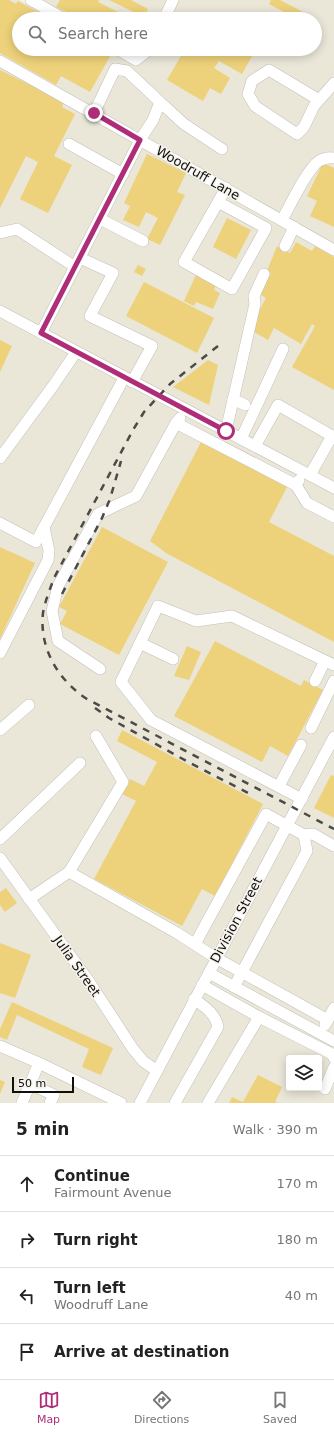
<!DOCTYPE html>
<html lang="en">
<head>
<meta charset="utf-8">
<style>
  :root { --surface:#fff; --page:#f6f6f6; --text:#222; --muted:#767676; --line:#e0e0e0; --accent:#af2d78 }
  body { margin:0; font-family:"DejaVu Sans",sans-serif; background:var(--page); color:var(--text) }
  .controls { position:absolute; right:12px; bottom:12px; display:grid; overflow:hidden; border-radius:4px; box-shadow:0 2px 10px #0003 }
  .controls button { width:36px; height:36px; display:grid; place-items:center; padding:0; border:0; border-bottom:1px solid var(--line); background:var(--surface); color:var(--text); font:20px sans-serif }
  .scale { position:absolute; left:12px; bottom:10px; width:62px; box-sizing:border-box; padding-left:4px; border:2px solid #100f0d; border-top:0; font-size:11px; line-height:14px; white-space:nowrap; color:#100f0d; -webkit-text-stroke:3px #f5f3ec; paint-order:stroke }
  .stop { position:absolute; width:12px; height:12px; margin:-9px; border:3px solid #af2d78; border-radius:50%; background:#fff }
  .stop.end { background:#af2d78; border-color:#fff; box-shadow:0 1px 4px #0008 }
  .list { margin:0; padding:0; list-style:none }
  h2 { display:flex; justify-content:space-between; align-items:center; height:52px; margin:0; padding:0 16px; font-size:17px }
  h2 small { font-size:13px; font-weight:400; color:var(--muted) }
  .list li { display:grid; grid-template-columns:26px 1fr auto; gap:12px; align-items:center; box-sizing:border-box; height:56px; padding:0 16px; border-top:1px solid var(--line) }
  .list b { display:block; font-size:15px; white-space:nowrap }
  .list p { margin:0; font-size:13px; white-space:nowrap; color:var(--muted) }
  .list em { font-size:13px; font-style:normal; color:var(--muted) }
  .icon { flex:none; width:22px; height:22px; fill:none; stroke:currentColor; stroke-width:2; stroke-linecap:round; stroke-linejoin:round }
  .map { position:relative; flex:none; width:334px; height:1103px; overflow:hidden }
  .search { position:absolute; background:var(--surface); box-shadow:0 2px 10px #0003; left:12px; right:12px; top:12px; height:44px; display:flex; align-items:center; gap:10px; box-sizing:border-box; padding:0 14px; border-radius:22px; color:var(--muted); font-size:15px }
  .sheet { height:276px; background:var(--surface) }
  nav { display:flex; justify-content:space-around; align-items:center; box-sizing:border-box; height:56px; border-top:1px solid var(--line); background:var(--surface); font-size:11px; color:var(--muted) }
  nav a { display:grid; justify-items:center; gap:2px }
  nav .on { color:var(--accent) }
  .map>svg:first-child { display:block }
</style>
</head>
<body>
<div class="map">
<svg width="334" height="1103" viewBox="0 0 334 1103">
  <rect width="100%" height="100%" fill="#f5f3ec"/>
  <path fill="#eae6d8" fill-rule="evenodd" d="M 0,0 L 19,0 L 38,10 L 43,0 L 334,0 L 334,1103 L 0,1103 ZM 19,19 L 315,19 L 315,49 L 19,49 ZM 289,1058 L 319,1058 L 319,1088 L 289,1088 Z"/>
  <g fill="#edd27b">
    <polygon points="0,0 9,0 16,4 18,1 51,19 19,19 19,49 110,49 113,51 90,92 61,76 56,85 0,53"/>
    <polygon points="60,0 99,0 98,2 132,19 81,19 56,7"/>
    <polygon points="109,0 131,0 148,9 144,17"/>
    <polygon points="271,0 280,0 303,12 299,19 297,19 269,4"/>
    <polygon points="185,49 252,49 255,51 242,74 219,61 214,68 230,78 221,94 210,88 203,101 167,80"/>
    <polygon points="0,70 64,102 62,107 75,114 54,156 72,165 48,213 20,199 38,162 26,156 0,208"/>
    <polygon points="147,154 186,173 177,192 185,195 160,245 147,239 158,218 146,212 139,227 123,220 130,206 124,203"/>
    <polygon points="323,163 334,168 334,227 310,216 317,201 307,196"/>
    <polygon points="227,218 251,230 236,259 213,247"/>
    <polygon points="296,242 312,251 315,246 334,257 334,390 292,367 315,326 312,324 301,344 274,328 268,340 251,330 258,319 255,318 266,298 259,294 271,273 267,271 277,246 290,253"/>
    <polygon points="138,265 146,269 142,276 134,272"/>
    <polygon points="196,275 216,284 214,290 220,293 213,309 196,302 194,306 184,301"/>
    <polygon points="144,282 214,318 197,353 126,316"/>
    <polygon points="0,340 12,346 0,372"/>
    <polygon points="208,360 218,365 209,405 173,387"/>
    <polygon points="201,442 287,487 269,522 334,556 334,642 166,553 150,541"/>
    <polygon points="102,527 168,562 119,655 60,624 67,611 59,607"/>
    <polygon points="0,547 35,563 0,639"/>
    <polygon points="215,641 301,686 304,680 323,690 288,756 270,746 262,762 174,716"/>
    <polygon points="187,646 201,652 189,680 174,676"/>
    <polygon points="122,730 263,804 215,896 202,889 182,926 94,879 136,801 122,794 130,779 144,786 157,762 117,741"/>
    <polygon points="331,775 334,776 334,818 314,808"/>
    <polygon points="6,888 17,903 5,912 0,905 0,892"/>
    <polygon points="0,943 31,955 15,998 0,993"/>
    <polygon points="12,1002 113,1048 101,1075 82,1067 89,1049 17,1015 7,1040 0,1037 0,1029"/>
    <polygon points="258,1075 282,1087 275,1102 278,1103 229,1103 232,1097 243,1102"/>
    <polygon points="0,1080 5,1082 0,1094"/>
  </g>
  <g fill="none" stroke-linecap="round" stroke-linejoin="round">
    <g stroke="#c2c0ba" stroke-width="12">
      <g id="minor">
        <polyline points="31,0 64,19"/>
        <polyline points="164,19 173,0"/>
        <polyline points="117,49 136,60 150,49"/>
        <polyline points="0,61 334,250"/>
        <polyline points="319,100 269,70 252,81 248,94 255,106 297,134 304,127 314,106 334,83"/>
        <polyline points="160,102 184,124 222,149"/>
        <polyline points="69,144 123,174"/>
        <polyline points="218,202 266,228 232,289 184,262 226,188"/>
        <polyline points="100,219 143,241"/>
        <path d="M 282,220 C 290,206 307,169 319,161 C 324,158 328,157 334,158"/>
        <polyline points="0,233 17,229 75,267"/>
        <polyline points="285,246 294,227"/>
        <polyline points="80,258 113,273 90,316 152,346 132,382"/>
        <polyline points="0,311 334,488"/>
        <polyline points="41,333 140,140 153,120 160,102 127,71 115,69 94,113"/>
        <polyline points="233,399 245,405"/>
        <polyline points="180,418 176,423 296,485"/>
        <polyline points="226,431 255,304 254,296 264,274"/>
        <polyline points="241,439 283,349"/>
        <polyline points="255,446 278,405 332,436"/>
        <polyline points="0,458 53,386 76,352"/>
        <polyline points="310,475 332,436 334,437"/>
        <polyline points="299,480 296,485 307,503 334,517"/>
        <polyline points="0,523 36,542 124,378"/>
        <polyline points="140,643 173,659"/>
        <polyline points="0,653 48,560 49,551 44,527"/>
        <polyline points="100,669 58,641 52,611 58,586 98,514 136,496 176,423"/>
        <polyline points="315,681 325,661"/>
        <polyline points="311,728 334,681"/>
        <polyline points="0,730 29,705"/>
        <polyline points="279,786 301,745"/>
        <polyline points="302,799 151,720 121,682 158,606 196,621 232,616 334,665"/>
        <polyline points="304,835 313,834 334,846"/>
        <polyline points="0,839 80,763"/>
        <polyline points="0,858 90,983 133,1049 143,1061 157,1071"/>
        <polyline points="69,872 177,933 216,958 328,1020"/>
        <polyline points="29,899 69,872 123,782 96,736"/>
        <polyline points="195,944 266,814 304,835 307,851 234,987"/>
        <polyline points="209,973 334,1041"/>
        <polyline points="202,985 259,1017 208,1103"/>
        <polyline points="259,1017 332,1054 334,1058"/>
        <polyline points="325,1025 334,1008"/>
        <polyline points="0,1046 39,1063 121,1103"/>
        <polyline points="30,1084 54,1095 50,1103"/>
        <polyline points="325,1089 334,1067"/>
        <polyline points="22,1103 39,1063"/>
        <polyline points="140,1103 334,737"/>
        <path d="M 175,1103 L 218,1027 C 215,1013 205,1007 194,999"/>
      </g>
    </g>
    <use href="#minor" stroke="#fff" stroke-width="11"/>
    <g stroke="#4c4a47" stroke-width="2.5" stroke-dasharray="7 7" stroke-linecap="butt">
      <path d="M 218,346 L 170,384 L 144,412 L 133,430 L 54,578 C 50,589 45,601 43,613 C 39,648 58,680 87,699 L 334,829"/>
      <polyline points="62,594 102,518 110,499 121,461"/>
      <polyline points="95,708 109,718 190,763 254,796"/>
    </g>
  </g>
  <g fill="none" stroke-linecap="round" stroke-linejoin="round">
    <polyline stroke="#af2d78" stroke-width="5" points="94,113 140,140 41,333 226,431"/>
  </g>
  <g text-anchor="middle" dominant-baseline="central" stroke-width="3" stroke-linejoin="round" paint-order="stroke">
    <g font-size="13" fill="#100f0d" stroke="#f5f3ec">
      <text transform="translate(198 173) rotate(30)">Woodruff Lane</text>
      <text transform="translate(236 920) rotate(-62)">Division Street</text>
      <text transform="translate(77 966) rotate(55)">Julia Street</text>
    </g>
  </g>
</svg>
<div class="controls">
<button><svg class="icon" aria-label="layers" viewBox="0 0 24 24"><path d="M12 4l9 5-9 5-9-5zM3 14l9 5 9-5"/></svg></button>
</div>
<div class="scale">50 m</div>
<div class="stop" style="left:226px;top:431px"></div>
<div class="stop end" style="left:94px;top:113px"></div>
<div class="search"><svg class="icon" aria-label="search" viewBox="0 0 24 24"><circle cx="10" cy="10" r="6"/><path d="M15 15l6 6"/></svg>Search here</div>
</div>
<section class="sheet">
<h2>5 min<small>Walk · 390 m</small></h2>
<ul class="list">
<li><svg class="icon" aria-label="ahead" viewBox="0 0 24 24"><path d="M12 20V5M6 11l6-6 6 6"/></svg><div><b>Continue</b><p>Fairmount Avenue</p></div><em>170 m</em></li>
<li><svg class="icon" aria-label="right" viewBox="0 0 24 24"><path d="M7 20v-9h11M14 6l5 5-5 5"/></svg><div><b>Turn right</b></div><em>180 m</em></li>
<li><svg class="icon" aria-label="left" viewBox="0 0 24 24"><path d="M17 20v-9H6M10 6l-5 5 5 5"/></svg><div><b>Turn left</b><p>Woodruff Lane</p></div><em>40 m</em></li>
<li><svg class="icon" aria-label="arrive" viewBox="0 0 24 24"><path d="M6 21V4h12l-3 4 3 4H6"/></svg><div><b>Arrive at destination</b></div></li>
</ul>
</section>
<nav>
<a class="on"><svg class="icon" aria-label="map" viewBox="0 0 24 24"><path d="M3 6l6-2 6 2 6-2v14l-6 2-6-2-6 2zM9 4v14M15 6v14"/></svg>Map</a>
<a><svg class="icon" aria-label="directions" viewBox="0 0 24 24"><path d="M12 3l9 9-9 9-9-9zM9 14v-3h6M13 9l2 2-2 2"/></svg>Directions</a>
<a><svg class="icon" aria-label="saved" viewBox="0 0 24 24"><path d="M7 4h10v16l-5-4-5 4z"/></svg>Saved</a>
</nav>
</body>
</html>
